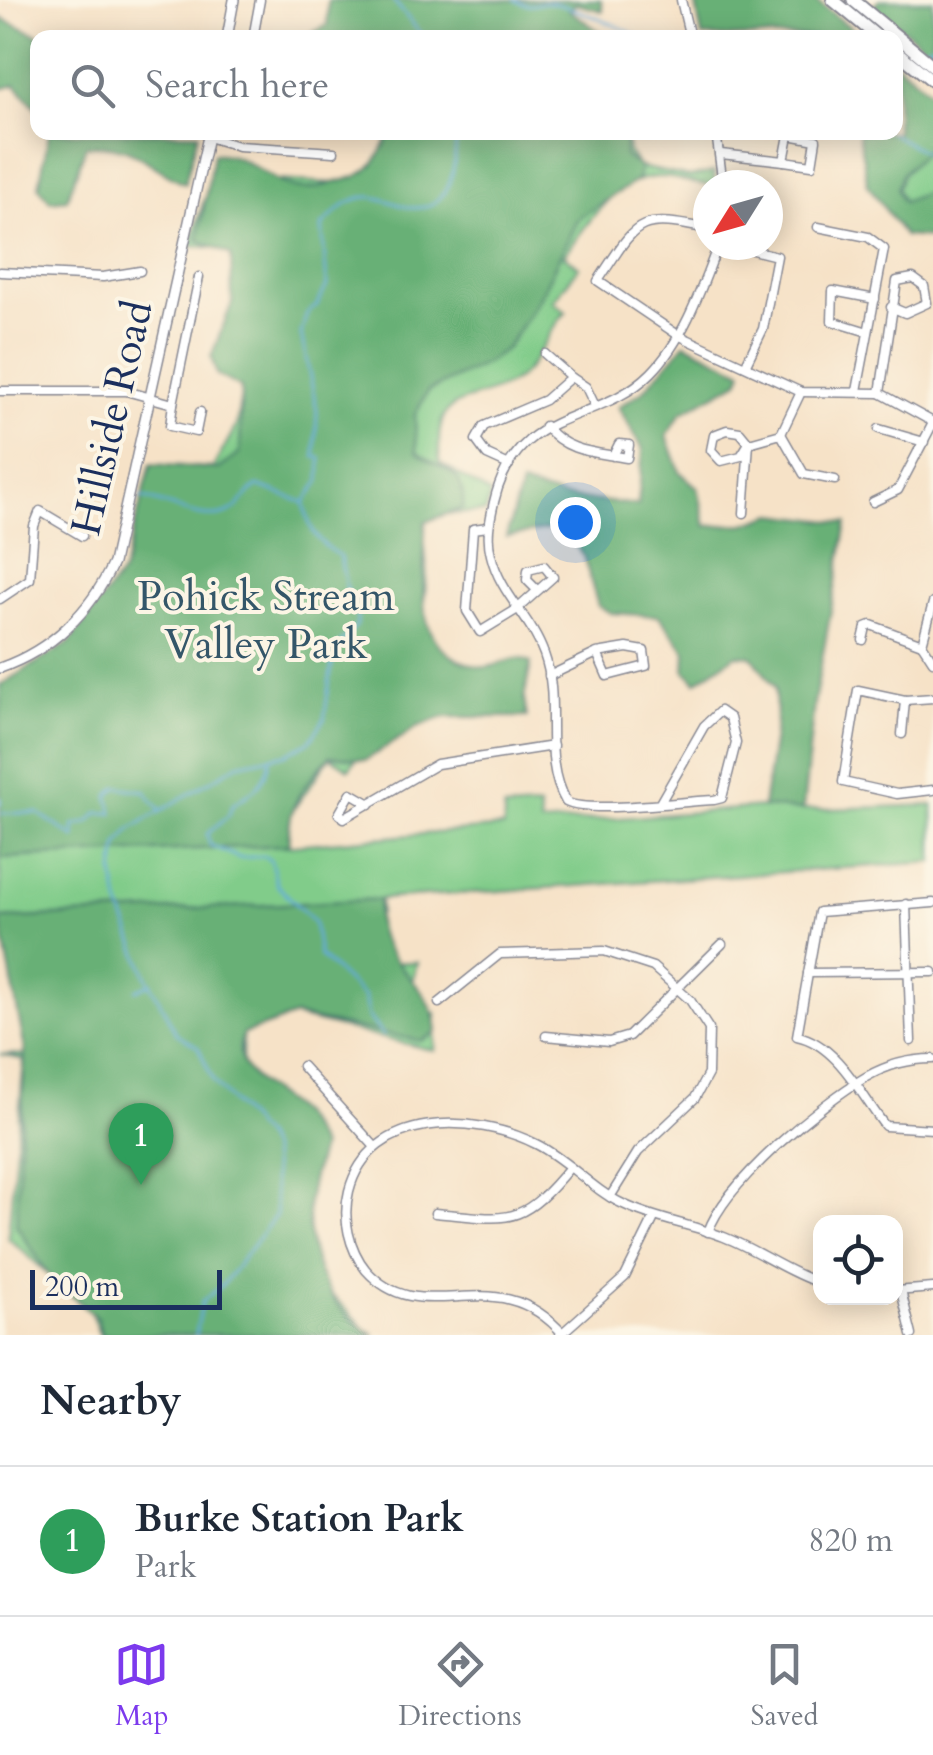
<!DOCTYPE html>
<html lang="en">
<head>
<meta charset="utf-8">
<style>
  :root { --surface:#fff; --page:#f6f6f7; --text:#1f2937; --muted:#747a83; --line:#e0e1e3; --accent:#7c3aed }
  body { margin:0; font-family:Cardo,serif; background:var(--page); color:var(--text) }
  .controls { position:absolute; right:30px; bottom:30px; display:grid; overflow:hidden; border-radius:20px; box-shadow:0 5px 25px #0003 }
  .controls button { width:90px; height:90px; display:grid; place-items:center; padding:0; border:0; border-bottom:2px solid var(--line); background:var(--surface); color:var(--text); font:50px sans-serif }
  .compass { position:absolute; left:693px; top:170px; width:90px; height:90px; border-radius:50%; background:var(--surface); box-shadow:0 5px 25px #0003; rotate:233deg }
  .scale { position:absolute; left:30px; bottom:25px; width:192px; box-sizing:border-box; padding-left:10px; border:5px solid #1b2f5e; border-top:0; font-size:28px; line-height:35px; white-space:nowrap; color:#1b2f5e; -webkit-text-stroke:8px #fcf5e5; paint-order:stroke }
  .you { position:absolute; left:575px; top:522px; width:35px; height:35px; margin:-25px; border:8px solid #fff; border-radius:50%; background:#1a73e8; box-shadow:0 0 0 15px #1a73e833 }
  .badge { display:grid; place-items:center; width:65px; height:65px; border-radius:50%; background:var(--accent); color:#fff; font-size:32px; font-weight:700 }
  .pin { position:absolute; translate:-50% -82px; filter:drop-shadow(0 2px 5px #0008) }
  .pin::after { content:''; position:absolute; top:52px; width:35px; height:30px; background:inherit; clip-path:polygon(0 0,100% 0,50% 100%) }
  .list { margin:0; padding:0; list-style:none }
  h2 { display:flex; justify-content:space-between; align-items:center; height:130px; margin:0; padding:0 40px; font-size:42px }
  h2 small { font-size:32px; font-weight:400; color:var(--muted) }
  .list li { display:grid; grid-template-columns:65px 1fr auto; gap:30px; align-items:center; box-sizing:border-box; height:150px; padding:0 40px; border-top:2px solid var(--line) }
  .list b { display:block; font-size:38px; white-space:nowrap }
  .list p { margin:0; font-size:32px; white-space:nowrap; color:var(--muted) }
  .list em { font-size:32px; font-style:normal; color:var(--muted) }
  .icon { flex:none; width:55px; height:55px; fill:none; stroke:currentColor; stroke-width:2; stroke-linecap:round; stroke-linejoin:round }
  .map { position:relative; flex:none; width:933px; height:1335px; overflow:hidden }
  .search { position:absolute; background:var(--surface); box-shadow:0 5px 25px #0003; left:30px; right:30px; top:30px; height:110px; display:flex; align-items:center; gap:25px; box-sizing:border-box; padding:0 35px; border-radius:20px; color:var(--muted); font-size:38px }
  .sheet { height:280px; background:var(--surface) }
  nav { display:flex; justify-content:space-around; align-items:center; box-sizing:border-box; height:140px; border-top:2px solid var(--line); background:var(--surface); font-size:28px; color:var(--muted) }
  nav a { display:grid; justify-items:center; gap:5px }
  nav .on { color:var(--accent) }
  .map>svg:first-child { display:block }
</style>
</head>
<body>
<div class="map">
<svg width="933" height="1335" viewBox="0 0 933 1335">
  <rect width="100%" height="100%" fill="#fcf5e5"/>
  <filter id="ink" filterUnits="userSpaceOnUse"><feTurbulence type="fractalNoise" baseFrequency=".01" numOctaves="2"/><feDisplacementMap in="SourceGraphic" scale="20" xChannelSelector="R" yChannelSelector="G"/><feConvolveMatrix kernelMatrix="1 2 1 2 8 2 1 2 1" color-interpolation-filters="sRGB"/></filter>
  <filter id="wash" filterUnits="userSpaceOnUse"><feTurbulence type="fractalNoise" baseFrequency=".0048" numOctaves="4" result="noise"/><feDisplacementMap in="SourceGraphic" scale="40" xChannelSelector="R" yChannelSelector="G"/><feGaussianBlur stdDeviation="2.25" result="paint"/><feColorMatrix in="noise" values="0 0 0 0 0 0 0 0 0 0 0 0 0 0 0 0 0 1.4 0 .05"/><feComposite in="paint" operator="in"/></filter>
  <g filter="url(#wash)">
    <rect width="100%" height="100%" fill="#f6e2c7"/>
    <g fill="#81cc8a" stroke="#4e7e74" stroke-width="2.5">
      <path d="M 394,132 L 648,133 L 647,141 L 627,139 L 629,153 L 640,167 L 690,177 L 714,172 L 715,185 C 698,187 679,177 661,177 C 614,176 589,223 564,255 L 579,267 L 553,301 L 566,312 C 548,330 537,367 514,381 C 468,410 432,386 440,463 L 490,494 L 486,512 L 420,515 C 428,556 431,593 415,631 L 429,655 L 349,769 L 330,757 L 281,827 L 283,846 L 504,827 L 504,809 L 539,807 L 541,824 L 763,807 L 803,810 L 933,805 L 933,862 L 380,899 L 380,913 L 353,915 L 356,963 L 417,962 L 408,1004 L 436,1013 L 435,1051 L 243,1004 L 242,1067 L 301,1178 L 305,1267 L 371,1335 L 100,1335 L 90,1311 L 8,1238 L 24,1060 L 0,1054 L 24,1055 L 33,918 L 0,919 L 0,858 L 37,856 L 8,683 L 69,648 L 126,568 L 151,464 L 213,468 L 236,426 L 241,395 L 246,249 L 190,246 L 211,177 L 393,186 Z"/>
      <polygon points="933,144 933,190 903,203 897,189 903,173"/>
    </g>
    <g fill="#68b076" stroke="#42706a" stroke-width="2.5">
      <polygon points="328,0 601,0 603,11 576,4 569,10 607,37 305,37 327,25"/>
      <polygon points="695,0 815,0 863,37 702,37"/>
      <polygon points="879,0 933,0 933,53 873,6"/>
      <polygon points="0,18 43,37 38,38 37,109 16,85 0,89"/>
      <polygon points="896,63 933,93 933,144 903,173 897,189 903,202 933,190 933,238 904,236 868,185 858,133 896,132"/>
      <path d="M 49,133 L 49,132 L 198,133 L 185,183 C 141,164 139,143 86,146 L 67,199 L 50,201 L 39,187 Z"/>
      <path d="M 383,133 L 625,133 L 625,156 L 640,167 L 638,180 L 578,218 L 539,299 L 507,348 L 485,364 L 428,391 L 415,415 L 417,452 C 445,473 465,467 463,508 L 425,522 C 426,571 408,641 464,662 C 473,665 478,668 487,667 C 504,665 516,652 531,663 L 524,699 L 527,717 L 444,717 L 419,726 L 366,760 L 330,756 C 304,785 286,805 289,845 L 0,858 L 0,685 L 69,643 L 123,571 L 151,464 L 219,469 L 240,453 L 241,388 L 217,375 L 211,357 L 232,303 L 231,255 L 198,240 L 213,154 C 246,151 266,182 298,188 C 310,191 325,185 337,182 C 366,176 375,167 387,140 Z"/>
      <polygon points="685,343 743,371 739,381 681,413 667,436 680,472 698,488 706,526 745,524 774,514 847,523 814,703 803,810 763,807 776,723 775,688 752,656 736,655 696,682 685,670 686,652 659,616 611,613 598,606 583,555 562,527 506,537 521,485 563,497 638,505 643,449 618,407 643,391"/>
      <path d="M 380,899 C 364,962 435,976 437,1032 L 421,1041 L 295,1016 L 243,1034 C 227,1074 273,1088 298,1113 C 307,1122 314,1136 321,1147 C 316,1167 308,1189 308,1209 C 307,1259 329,1314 375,1335 L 101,1335 L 97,1318 L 50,1277 L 16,1225 L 25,1050 L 0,919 Z"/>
    </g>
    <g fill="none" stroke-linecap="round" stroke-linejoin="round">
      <g stroke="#64abdb" stroke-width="2.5">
        <polyline points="393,0 424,38"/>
        <path d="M 515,0 C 534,11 538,0 553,3 C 573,8 621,26 641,38"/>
        <polyline points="849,38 853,38"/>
        <polyline points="924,47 933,44"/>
        <polyline points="888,132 924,152"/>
        <path d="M 140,497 C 166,502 203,524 228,513 C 241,507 245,495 257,486 L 303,502"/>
        <path d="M 270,758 C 267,784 251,793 232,805 L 229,815 L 207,834 L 210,845 L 239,858 L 264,856 L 271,861 L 277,885 L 314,922 L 319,955 L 364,997 L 368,1016 L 383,1036"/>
        <polyline points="0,798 0,805"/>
        <polyline points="0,813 38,813 75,838 74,826 89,822 97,813 113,813 108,796 117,787 145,791 161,811"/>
        <polyline points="136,990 152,983"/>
        <path d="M 196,1335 L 202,1302 L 223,1284 L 276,1215 L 271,1151 L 263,1136 L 214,1082 L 198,1047 L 176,1033 L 146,975 L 119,903 L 114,873 L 118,845 L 131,829 L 238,764 L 286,754 L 309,742 L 324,720 L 334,650 L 357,625 L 357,603 L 347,592 L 340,556 C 317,543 309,530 304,503 L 320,481 L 321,458 L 315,457 L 317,410 L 301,334 L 307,313 L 317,306 L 327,285 L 322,226 C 335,213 349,197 368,197 C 384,196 400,208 415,208 C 454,207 456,161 456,132"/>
      </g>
    </g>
  </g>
  <g filter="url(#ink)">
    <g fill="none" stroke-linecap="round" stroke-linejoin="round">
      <g stroke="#888892" stroke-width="11">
        <g id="minor">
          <polyline points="681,0 690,38"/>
          <polyline points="253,38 260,0"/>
          <polyline points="716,132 723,185"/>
          <polygon points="789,135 816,140 812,165 784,161"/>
          <polyline points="208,137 238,146 334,152"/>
          <polyline points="721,154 784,161"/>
          <polyline points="818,227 868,237 884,249 857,391"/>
          <path d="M 708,229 C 635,214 638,221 598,281 L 678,335 L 801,392 L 880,393 L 933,422"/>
          <polyline points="732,245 777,256 763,329 746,364"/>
          <polyline points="0,272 103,277 140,271"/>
          <polyline points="868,332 832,321 833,291 875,299"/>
          <polyline points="571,377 586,387 595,406"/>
          <polyline points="0,391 126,391 173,404 170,426 196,432 200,412"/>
          <polyline points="880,393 897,281 913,278 924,286 927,303 905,313 891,307"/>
          <polyline points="173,404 199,277"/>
          <path d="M 545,426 C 567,453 595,452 627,458 L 629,445 L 619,444 L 613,456"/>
          <polyline points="879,429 924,442"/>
          <polygon points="727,430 740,432 749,443 741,456 721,461 711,450 714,435"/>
          <polyline points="781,434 801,392"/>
          <polyline points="509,465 487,455 476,440 484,426 545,400 571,377 545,354"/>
          <polyline points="873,502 898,490 933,423"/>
          <polyline points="744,513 749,443 781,434 804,474 835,480"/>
          <polyline points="488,527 473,529 467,611 480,632 516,610 553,577 544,566 528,570 527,580 537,590"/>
          <polyline points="0,599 30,579 34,526 40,511 82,536"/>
          <polyline points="863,640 866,627 871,625 922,644"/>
          <polyline points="922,644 933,603"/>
          <polyline points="922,644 933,661"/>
          <polyline points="549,676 597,653 607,676 646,666 644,651 627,648 597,653"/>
          <polyline points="933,698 905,700 858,690 843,782 897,794 933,790"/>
          <polyline points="902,734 905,700"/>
          <path d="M 660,803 L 704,726 L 720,711 L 730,718 L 736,743 L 722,798 L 714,800 C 684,801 588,814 566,802 C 540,757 562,703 544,654 C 531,617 500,594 491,555 C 486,536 490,520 494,502 C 517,404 597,427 651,373 C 684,340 702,287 718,245"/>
          <polyline points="370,804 351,793 339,814 344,818 437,764 553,746"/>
          <path d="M 933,903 L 819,912 L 797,1036 C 837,1044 861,1095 885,1126 L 933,1129"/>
          <polyline points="906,904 911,1041"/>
          <polyline points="808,973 933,972"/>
          <polyline points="439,1003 500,954 604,951 653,967 690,1000 709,1029 708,1074 695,1098 638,1152 610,1197"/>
          <polyline points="546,1036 609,1042 629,1036 722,944"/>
          <polyline points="302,1066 375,1147"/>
          <path d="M 435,1213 C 509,1219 519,1229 570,1167"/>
          <polyline points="846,1222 847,1217"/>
          <path d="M 708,1232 C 725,1183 821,1103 866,1077 C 887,1065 909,1059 933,1059"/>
          <polyline points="896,1291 933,1288"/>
          <polyline points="901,1291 912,1335"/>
          <polyline points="560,1335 625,1277 654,1218"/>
          <path d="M 564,1335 C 495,1255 424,1335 366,1270 C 349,1249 342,1218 349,1191 C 370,1110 475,1113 536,1144 C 568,1160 591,1189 623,1204 C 656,1220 691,1224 724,1237 C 758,1250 786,1272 820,1283"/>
        </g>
      </g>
      <g stroke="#888892" stroke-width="12">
        <g id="tertiary">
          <polyline points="227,38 234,0"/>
          <path d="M 0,668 C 51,650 90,613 113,563 L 209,132"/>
        </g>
      </g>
      <g stroke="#888892" stroke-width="15">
        <g id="primary">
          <polyline points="833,0 879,38"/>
          <polyline points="853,0 933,66"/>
          <polyline points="896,51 933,81"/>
        </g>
      </g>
      <use href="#minor" stroke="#fff" stroke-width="8"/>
      <use href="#tertiary" stroke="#fff" stroke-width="9"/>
      <use href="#primary" stroke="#fff" stroke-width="11"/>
    </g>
  </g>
  <g text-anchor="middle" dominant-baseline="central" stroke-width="8" stroke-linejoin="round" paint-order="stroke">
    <g font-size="42" fill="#1b2f5e" stroke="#fcf5e5">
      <text transform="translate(112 418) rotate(-77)">Hillside Road</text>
    </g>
    <g font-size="42" fill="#345669" stroke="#fcf5e5">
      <text x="266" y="596">Pohick Stream<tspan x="266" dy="48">Valley Park</tspan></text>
    </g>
  </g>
</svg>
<div class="controls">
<button><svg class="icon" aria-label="locate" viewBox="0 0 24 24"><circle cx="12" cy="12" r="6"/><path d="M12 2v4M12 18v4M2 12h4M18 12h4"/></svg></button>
</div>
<svg class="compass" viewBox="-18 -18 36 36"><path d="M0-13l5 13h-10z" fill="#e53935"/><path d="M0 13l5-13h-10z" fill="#747a83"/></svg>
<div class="scale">200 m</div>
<div class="you"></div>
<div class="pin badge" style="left:141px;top:1185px;background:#2e9e5b">1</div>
<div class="search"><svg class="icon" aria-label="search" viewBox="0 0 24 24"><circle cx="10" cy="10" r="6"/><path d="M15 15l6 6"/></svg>Search here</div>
</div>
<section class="sheet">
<h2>Nearby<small></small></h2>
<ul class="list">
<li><span class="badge" style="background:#2e9e5b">1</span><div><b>Burke Station Park</b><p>Park</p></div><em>820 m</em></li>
</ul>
</section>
<nav>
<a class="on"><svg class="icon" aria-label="map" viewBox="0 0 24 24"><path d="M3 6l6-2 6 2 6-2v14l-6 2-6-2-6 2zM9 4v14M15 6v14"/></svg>Map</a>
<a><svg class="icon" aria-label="directions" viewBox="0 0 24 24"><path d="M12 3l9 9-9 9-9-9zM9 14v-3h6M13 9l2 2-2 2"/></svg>Directions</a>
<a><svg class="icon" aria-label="saved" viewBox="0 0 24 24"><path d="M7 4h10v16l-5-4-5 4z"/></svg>Saved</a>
</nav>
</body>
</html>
